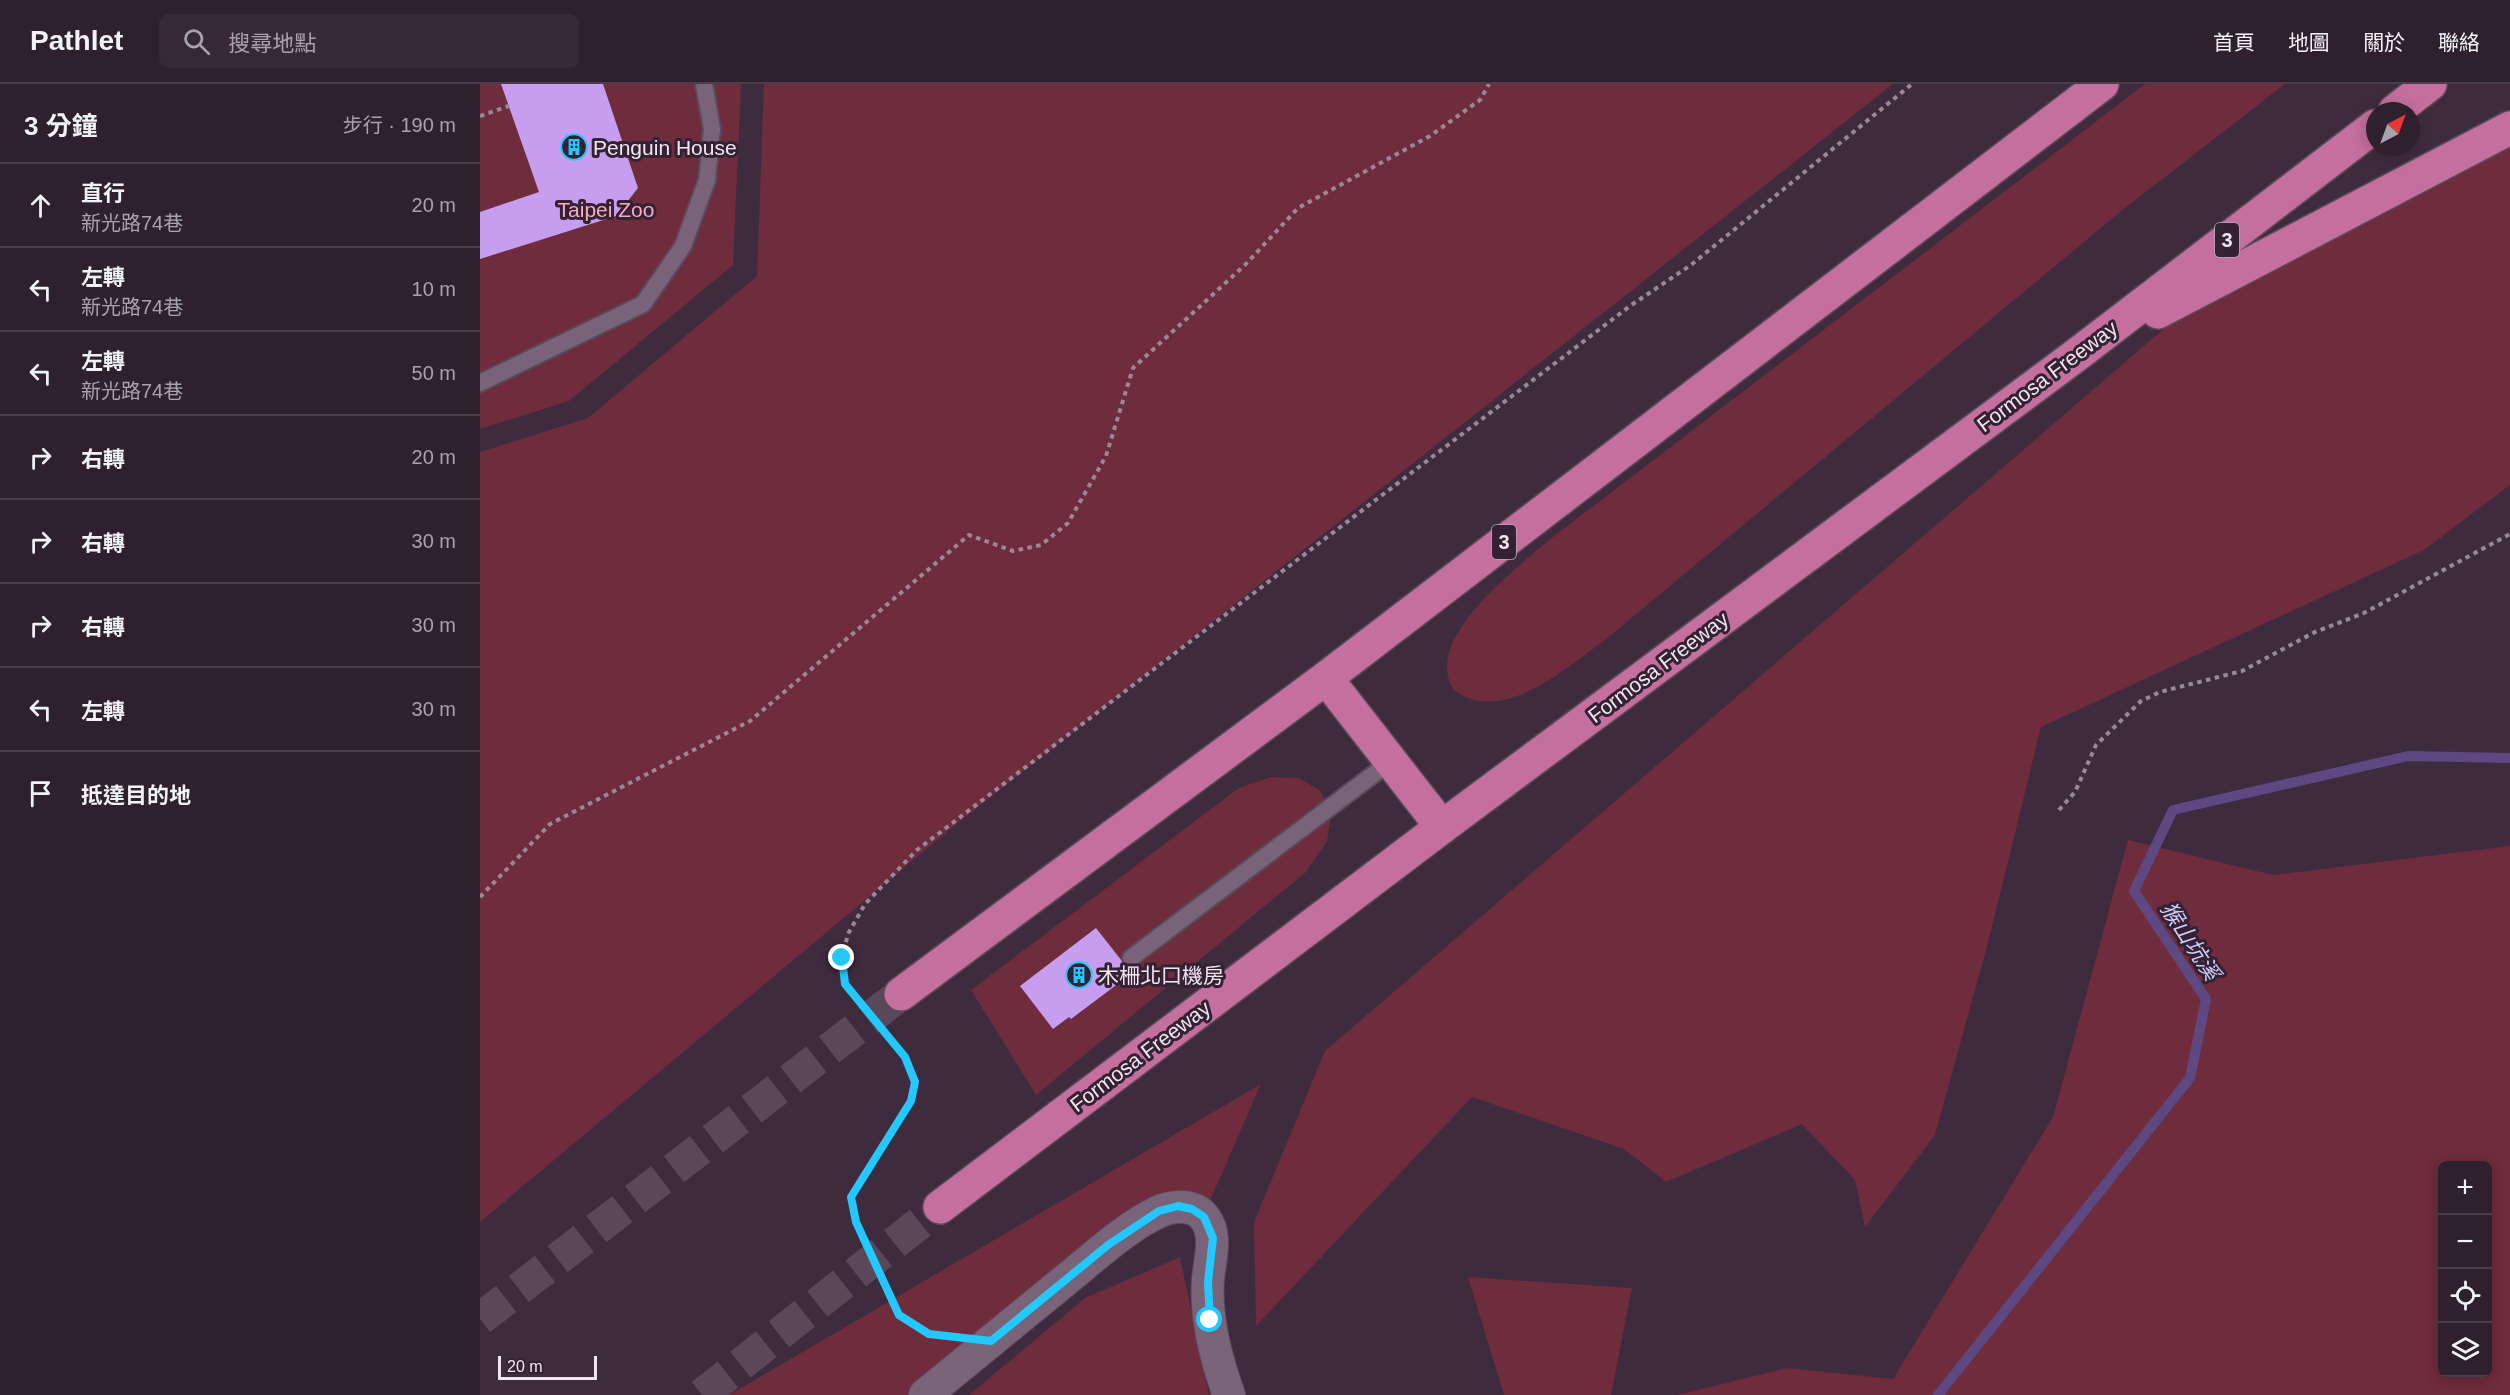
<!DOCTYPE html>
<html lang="zh-TW">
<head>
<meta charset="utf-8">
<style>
  :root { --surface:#2f202e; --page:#372836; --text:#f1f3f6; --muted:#a7a3aa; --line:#4a3e4a }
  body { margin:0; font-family:Arial,"Noto Sans TC",sans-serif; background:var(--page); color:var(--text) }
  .controls { position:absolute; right:18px; bottom:18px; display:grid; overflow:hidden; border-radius:9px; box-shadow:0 3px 15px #0003 }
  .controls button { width:54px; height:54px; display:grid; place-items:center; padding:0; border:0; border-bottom:2px solid var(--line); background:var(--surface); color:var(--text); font:30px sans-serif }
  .compass { position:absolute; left:1886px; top:18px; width:54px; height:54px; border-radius:50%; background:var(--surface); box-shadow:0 3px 15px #0003; rotate:41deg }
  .scale { position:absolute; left:18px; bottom:15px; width:99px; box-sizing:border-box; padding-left:6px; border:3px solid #f1e5f1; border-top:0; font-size:16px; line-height:21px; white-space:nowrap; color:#f1e5f1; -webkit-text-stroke:4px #342234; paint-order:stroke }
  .stop { position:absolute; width:18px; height:18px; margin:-14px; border:4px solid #23c9fe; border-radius:50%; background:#fff }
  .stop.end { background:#23c9fe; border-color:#fff; box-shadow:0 2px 6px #0008 }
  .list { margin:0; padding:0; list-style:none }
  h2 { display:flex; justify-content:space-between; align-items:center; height:78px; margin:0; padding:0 24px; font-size:26px }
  h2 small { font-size:20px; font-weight:400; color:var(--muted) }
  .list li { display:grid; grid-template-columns:39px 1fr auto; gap:18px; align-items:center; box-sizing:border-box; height:84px; padding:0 24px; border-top:2px solid var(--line) }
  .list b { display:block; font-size:22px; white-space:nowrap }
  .list p { margin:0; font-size:20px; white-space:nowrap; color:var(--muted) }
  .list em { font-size:20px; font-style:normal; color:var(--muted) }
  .icon { flex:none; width:33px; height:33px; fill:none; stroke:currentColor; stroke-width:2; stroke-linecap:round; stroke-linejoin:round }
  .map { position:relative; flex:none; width:2030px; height:1311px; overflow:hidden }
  header { display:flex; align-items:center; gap:36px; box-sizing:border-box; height:84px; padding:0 30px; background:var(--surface); border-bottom:2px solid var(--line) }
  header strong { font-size:28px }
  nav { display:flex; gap:33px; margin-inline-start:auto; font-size:21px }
  .search { width:420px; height:54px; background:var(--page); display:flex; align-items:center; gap:15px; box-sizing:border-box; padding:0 21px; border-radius:9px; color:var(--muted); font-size:22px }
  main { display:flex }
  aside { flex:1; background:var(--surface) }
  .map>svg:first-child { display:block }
</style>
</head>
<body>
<header>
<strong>Pathlet</strong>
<div class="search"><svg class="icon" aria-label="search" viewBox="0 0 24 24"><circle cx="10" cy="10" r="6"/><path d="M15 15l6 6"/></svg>搜尋地點</div>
<nav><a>首頁</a><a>地圖</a><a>關於</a><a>聯絡</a></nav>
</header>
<main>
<aside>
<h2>3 分鐘<small>步行 · 190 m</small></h2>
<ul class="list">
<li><svg class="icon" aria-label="ahead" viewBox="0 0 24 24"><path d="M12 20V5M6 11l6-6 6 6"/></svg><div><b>直行</b><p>新光路74巷</p></div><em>20 m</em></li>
<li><svg class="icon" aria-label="left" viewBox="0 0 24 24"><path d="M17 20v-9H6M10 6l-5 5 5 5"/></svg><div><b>左轉</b><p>新光路74巷</p></div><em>10 m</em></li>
<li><svg class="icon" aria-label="left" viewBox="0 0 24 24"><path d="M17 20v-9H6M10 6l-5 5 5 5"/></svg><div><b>左轉</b><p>新光路74巷</p></div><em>50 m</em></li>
<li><svg class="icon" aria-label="right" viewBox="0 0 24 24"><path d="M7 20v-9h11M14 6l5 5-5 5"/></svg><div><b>右轉</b></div><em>20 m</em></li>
<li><svg class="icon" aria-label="right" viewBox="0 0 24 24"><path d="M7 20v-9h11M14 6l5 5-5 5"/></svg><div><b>右轉</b></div><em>30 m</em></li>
<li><svg class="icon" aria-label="right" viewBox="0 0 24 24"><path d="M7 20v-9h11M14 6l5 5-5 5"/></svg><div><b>右轉</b></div><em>30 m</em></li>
<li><svg class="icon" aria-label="left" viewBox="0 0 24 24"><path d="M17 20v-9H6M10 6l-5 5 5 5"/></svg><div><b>左轉</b></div><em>30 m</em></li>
<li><svg class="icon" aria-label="arrive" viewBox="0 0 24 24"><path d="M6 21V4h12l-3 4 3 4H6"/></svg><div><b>抵達目的地</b></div></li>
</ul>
</aside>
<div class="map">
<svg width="2030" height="1311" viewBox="0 0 2030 1311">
  <rect width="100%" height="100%" fill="#3f2b3e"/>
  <g fill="#6e2c3c" fill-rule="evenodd">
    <polygon points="0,0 261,0 253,181 89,317 0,345"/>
    <polygon points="284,0 1413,0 469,746 0,1138 0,368 108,334 277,192"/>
    <path d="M 1665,0 L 1805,0 L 1645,124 L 1125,556 C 1087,583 1022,643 974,606 C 941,557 1032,489 1065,459 Z"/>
    <polygon points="2030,38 2030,401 1944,466 1561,643 1509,855 1455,1051 1385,1143 1375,1096 1322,1040 1186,1098 1144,1065 992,1013 776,1242 774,1138 845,967 1722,212"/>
    <polygon points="791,693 819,694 841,707 851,732 847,757 826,788 556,1011 491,906 759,704"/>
    <path d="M 1648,756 L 1793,791 L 2030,762 L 2030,1311 L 1197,1311 L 1307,1284 L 1413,1295 L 1573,1033 ZM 1962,1082 L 2008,1082 L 2008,1288 L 1962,1288 Z"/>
    <polygon points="781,1000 725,1128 607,1176 450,1311 249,1311"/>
    <polygon points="700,1173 729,1311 489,1311 605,1214"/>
    <polygon points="988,1193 1152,1204 1131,1311 1024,1311"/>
  </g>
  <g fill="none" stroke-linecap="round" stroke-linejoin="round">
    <polyline stroke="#5d4881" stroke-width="10" points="1458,1311 1710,994 1726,915 1654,807 1693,726 1928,672 2030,674"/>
  </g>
  <g fill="#c79def">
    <polygon points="21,0 123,0 158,104 136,132 0,175 0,128 59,108"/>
    <polygon points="616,844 649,886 636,896 639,899 591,935 589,933 573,945 540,902"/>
  </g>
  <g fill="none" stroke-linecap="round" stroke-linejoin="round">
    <g stroke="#5a4759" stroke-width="33" stroke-dasharray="33 16" stroke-linecap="butt">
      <polyline points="0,1235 421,910"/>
      <polyline points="222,1311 460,1123"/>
    </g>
    <g stroke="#5a4a5a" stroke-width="20">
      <g id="service">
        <polyline points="0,299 163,220 203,162 227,96 232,45 224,0"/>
        <polyline points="651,874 911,677"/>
      </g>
    </g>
    <g stroke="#5a4a5a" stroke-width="34">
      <path id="minor" d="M 445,1311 C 491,1273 537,1236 583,1198 C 613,1174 643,1145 678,1128 C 692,1121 714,1120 724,1133 C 738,1150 730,1175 728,1195 C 725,1234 736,1275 749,1311"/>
    </g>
    <g stroke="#5a4a5a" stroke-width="36">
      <g id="motorway">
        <polyline points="1915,27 1950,0"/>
        <polyline points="1678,228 2030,44"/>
        <polyline points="846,594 962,743"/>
        <polyline points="421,910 846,594 1622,0"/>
        <polyline points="460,1123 962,743 1599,269 1895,42"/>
      </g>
    </g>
    <g stroke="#998998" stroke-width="4" stroke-dasharray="4.5 4.5" stroke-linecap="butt">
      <polyline points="0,32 29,22"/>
      <polyline points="1579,726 1595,708 1616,661 1661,617 1680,608 1762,587 1835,548 1884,529 2030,450"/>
      <polyline points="0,813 70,740 270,637 489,451 533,467 561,461 588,439 626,372 653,284 766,180 818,124 950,52 1000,16 1009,0"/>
      <polyline points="466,1252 449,1250 419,1231 376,1138 371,1113 431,1017 435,998 425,973 365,900 362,874 368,850 385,820 437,766 1150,222 1211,181 1432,0"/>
    </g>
    <use href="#service" stroke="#796378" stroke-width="16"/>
    <use href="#minor" stroke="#796378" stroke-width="32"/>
    <use href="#motorway" stroke="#c56f9e" stroke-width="33"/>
  </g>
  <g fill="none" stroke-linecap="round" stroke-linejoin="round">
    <polyline stroke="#23c9fe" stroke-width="8" points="362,874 365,900 425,973 435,998 431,1017 371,1113 376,1138 419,1231 449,1250 511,1257 628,1161 679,1127 698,1122 712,1125 724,1133 733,1154 728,1198 730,1236"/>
  </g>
  <defs>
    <g id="building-ring" transform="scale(1.35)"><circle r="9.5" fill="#342234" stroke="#23c9fe" stroke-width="1.5"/><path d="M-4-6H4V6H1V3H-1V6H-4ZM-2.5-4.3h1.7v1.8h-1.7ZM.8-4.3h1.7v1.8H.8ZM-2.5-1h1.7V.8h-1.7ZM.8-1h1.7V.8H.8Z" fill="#23c9fe"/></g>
  </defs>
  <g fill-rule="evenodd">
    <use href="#building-ring" x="94" y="63"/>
    <use href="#building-ring" x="599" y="891"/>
  </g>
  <g text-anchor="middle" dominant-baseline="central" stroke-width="6" stroke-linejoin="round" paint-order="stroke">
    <g fill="#342234" stroke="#b8aab8" stroke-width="1.5">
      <rect x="1735" y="139" width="24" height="34" rx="4.5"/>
      <rect x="1012" y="441" width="24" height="34" rx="4.5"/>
    </g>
    <g font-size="20" font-weight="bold" fill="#f1e5f1">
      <text x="1747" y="156">3</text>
      <text x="1024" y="458">3</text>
    </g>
    <g font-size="21" fill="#f1e5f1" stroke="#342234" text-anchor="start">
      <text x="113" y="63">Penguin House</text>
      <text x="618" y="891">木柵北口機房</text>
    </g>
    <g font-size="21" fill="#f8abb9" stroke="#342234">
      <text x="126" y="125">Taipei Zoo</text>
    </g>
    <g font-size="21" fill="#f1e5f1" stroke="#342234">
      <text transform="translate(1567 292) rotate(-37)">Formosa Freeway</text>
      <text transform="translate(1178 583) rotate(-37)">Formosa Freeway</text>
      <text transform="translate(660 972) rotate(-37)">Formosa Freeway</text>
    </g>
    <g font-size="22" font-style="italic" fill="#ceccf9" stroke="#342234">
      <text transform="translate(1710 857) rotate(57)">猴山坑溪</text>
    </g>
  </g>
</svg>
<div class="controls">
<button>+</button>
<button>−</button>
<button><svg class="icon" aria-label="locate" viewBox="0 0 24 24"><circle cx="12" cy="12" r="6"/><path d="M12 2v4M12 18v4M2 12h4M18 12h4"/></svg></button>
<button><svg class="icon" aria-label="layers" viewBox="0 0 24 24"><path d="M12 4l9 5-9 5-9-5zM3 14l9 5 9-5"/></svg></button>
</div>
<svg class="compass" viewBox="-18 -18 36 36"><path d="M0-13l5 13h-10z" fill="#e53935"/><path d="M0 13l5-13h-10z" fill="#a7a3aa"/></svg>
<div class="scale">20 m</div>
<div class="stop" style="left:730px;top:1236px"></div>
<div class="stop end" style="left:362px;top:874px"></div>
</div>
</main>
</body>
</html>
